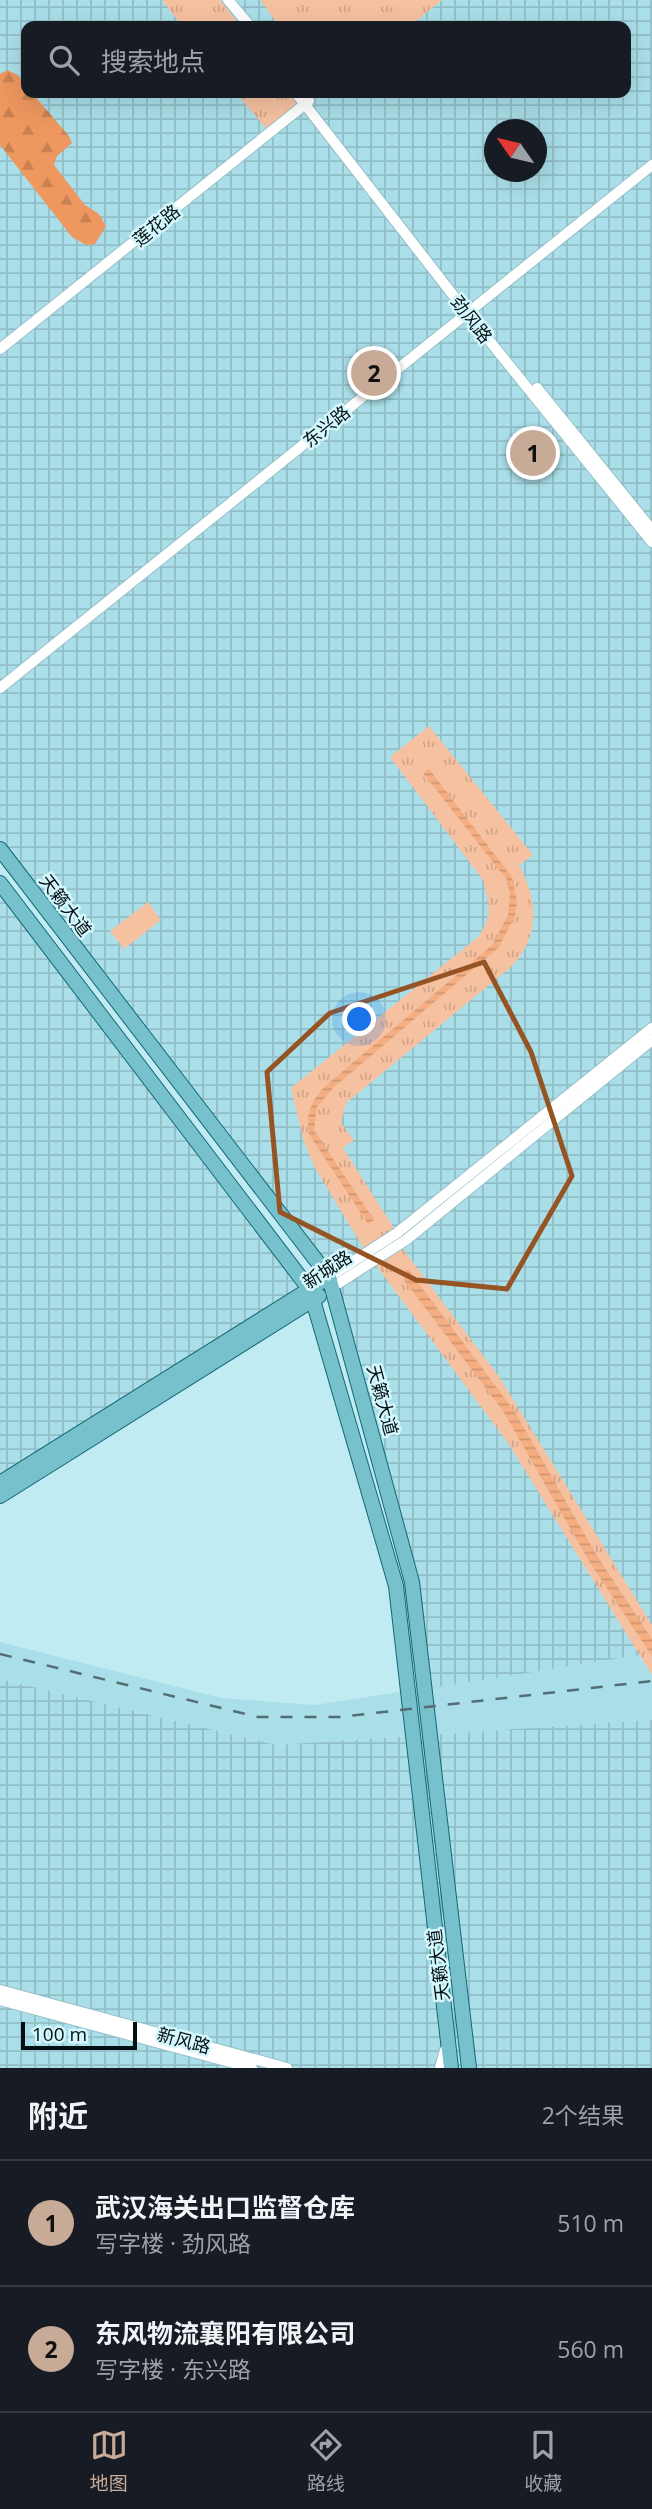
<!DOCTYPE html>
<html lang="zh">
<head>
<meta charset="utf-8">
<style>
  :root { --surface:#171b24; --page:#20242c; --text:#f1f3f6; --muted:#9ea1a6; --line:#363941; --accent:#c8ab97 }
  body { margin:0; font-family:"Open Sans","Noto Sans SC",sans-serif; background:var(--page); color:var(--text) }
  .compass { position:absolute; left:484px; top:119px; width:63px; height:63px; border-radius:50%; background:var(--surface); box-shadow:0 7px 28px #0002; rotate:304deg }
  .scale { position:absolute; left:21px; bottom:18px; width:116px; box-sizing:border-box; padding-left:7px; border:4px solid #021013; border-top:0; font-size:19px; line-height:24px; white-space:nowrap; color:#021013; -webkit-text-stroke:5px #d4f7fd; paint-order:stroke }
  .you { position:absolute; left:360px; top:1020px; width:24px; height:24px; margin:-18px; border:5px solid #fff; border-radius:50%; background:#1a73e8; box-shadow:0 0 0 10px #1a73e833 }
  .badge { display:grid; place-items:center; width:46px; height:46px; border-radius:50%; background:var(--accent); color:#111; font-size:23px; font-weight:700 }
  .pin { position:absolute; translate:-50% -50%; border:4px solid #fff; box-shadow:0 2px 7px #0006 }
  .list { margin:0; padding:0; list-style:none }
  h2 { display:flex; justify-content:space-between; align-items:center; height:91px; margin:0; padding:0 28px; font-size:30px }
  h2 small { font-size:23px; font-weight:400; color:var(--muted) }
  .list li { display:grid; grid-template-columns:46px 1fr auto; gap:21px; align-items:center; box-sizing:border-box; height:126px; padding:0 28px; border-top:2px solid var(--line) }
  .list b { display:block; font-size:26px; white-space:nowrap }
  .list p { margin:0; font-size:23px; white-space:nowrap; color:var(--muted) }
  .list em { font-size:23px; font-style:normal; color:var(--muted) }
  .icon { flex:none; width:38px; height:38px; fill:none; stroke:currentColor; stroke-width:2; stroke-linecap:round; stroke-linejoin:round }
  .map { position:relative; flex:none; width:652px; height:2068px; overflow:hidden }
  .search { position:absolute; background:var(--surface); box-shadow:0 7px 28px #0002; left:21px; right:21px; top:21px; height:77px; display:flex; align-items:center; gap:18px; box-sizing:border-box; padding:0 24px; border-radius:14px; color:var(--muted); font-size:26px }
  .sheet { height:343px; background:var(--surface) }
  nav { display:flex; justify-content:space-around; align-items:center; box-sizing:border-box; height:98px; border-top:2px solid var(--line); background:var(--surface); font-size:19px; color:var(--muted) }
  nav a { display:grid; justify-items:center; gap:4px }
  nav .on { color:var(--accent) }
  .map>svg:first-child { display:block }
</style>
</head>
<body>
<div class="map">
<svg width="652" height="2068" viewBox="0 0 652 2068">
  <defs>
    <pattern id="industrial-grid" width="8" height="8" patternUnits="userSpaceOnUse" patternTransform="scale(1.75)"><rect width="8" height="8" fill="#aadfe9"/><path d="M0 4h8M4 0v8" fill="none" stroke="#91bec7"/></pattern>
    <pattern id="grass-tufts" width="24" height="20" patternUnits="userSpaceOnUse" patternTransform="scale(1.75)"><rect width="24" height="20" fill="#f6c1a0"/><path d="M3 7l-1-3M5 7V3M7 7l1-3M15 17l-1-3M17 17v-4M19 17l1-3" fill="none" stroke="#d1a589"/></pattern>
    <pattern id="forest-firs" width="22" height="20" patternUnits="userSpaceOnUse" patternTransform="scale(1.75)"><rect width="22" height="20" fill="#ee975f"/><path d="M5 1l3.5 6h-7zM16 11l3.5 6h-7z" fill="#ca8152"/></pattern>
    <pattern id="water-rules" width="6" height="5" patternUnits="userSpaceOnUse" patternTransform="scale(1.75)"><rect width="6" height="5" fill="#f4ae82"/><path d="M0 2.5h6" fill="none" stroke="#d0956f"/></pattern>
  </defs>
  <rect width="100%" height="100%" fill="#c0ebf3"/>
  <polygon fill="#aadfe9" points="0,1642 221,1698 315,1705 639,1655 652,1675 652,1720 276,1745 0,1679"/>
  <g fill="url(#industrial-grid)" fill-rule="evenodd">
    <path d="M 0,0 L 652,0 L 652,1653 L 446,1686 L 425,1687 L 412,1582 L 329,1277 L 0,848 ZM 26,26 L 626,26 L 626,93 L 26,93 ZM 494,130 L 536,130 L 536,172 L 494,172 Z"/>
    <polygon points="0,883 310,1290 0,1484"/>
    <polygon points="0,1679 276,1745 652,1720 652,2068 0,2068"/>
  </g>
  <g fill="url(#grass-tufts)">
    <polygon points="162,0 220,0 241,26 182,26"/>
    <polygon points="260,0 442,0 410,26 279,26"/>
    <polygon points="236,93 296,93 305,104 270,133"/>
    <path d="M 429,726 L 533,855 L 519,865 C 538,899 540,937 512,966 L 346,1103 L 341,1123 L 354,1140 L 343,1148 L 397,1233 L 393,1236 L 500,1378 L 652,1625 L 652,1675 L 508,1443 L 366,1252 L 315,1168 L 304,1142 L 291,1088 L 478,937 C 493,917 489,903 483,880 L 390,757 Z"/>
  </g>
  <polygon fill="url(#forest-firs)" points="7,70 18,75 26,86 26,93 32,93 69,136 72,143 57,156 54,165 85,205 99,214 106,226 95,244 86,245 72,237 0,145 0,74"/>
  <polygon fill="#f6c1a0" points="148,902 161,920 124,949 110,931"/>
  <g fill="url(#water-rules)">
    <path d="M 429,769 L 512,877 L 517,901 L 515,916 L 498,948 L 333,1088 L 317,1107 L 314,1130 L 374,1220 L 368,1224 L 309,1134 C 305,1111 313,1097 330,1082 L 492,945 L 508,915 L 510,894 L 507,880 L 423,773 Z"/>
    <polygon points="408,1269 515,1412 597,1556 652,1639 652,1656 589,1561 503,1411 404,1280 403,1272"/>
  </g>
  <g fill="none" stroke-linecap="round" stroke-linejoin="round">
    <g stroke="#96c0c8" stroke-width="12">
      <g id="minor">
        <polyline points="228,0 250,26"/>
        <polyline points="296,93 467,313 652,542"/>
        <polyline points="0,349 309,101"/>
        <polyline points="537,388 652,530"/>
        <polyline points="0,688 652,165"/>
        <polyline points="329,1277 397,1233 652,1028"/>
        <polyline points="331,1288 406,1240 652,1040"/>
        <polyline points="0,1990 287,2068"/>
        <polyline points="0,2000 252,2068"/>
        <polyline points="440,2068 445,2050"/>
      </g>
    </g>
    <g stroke="#146875" stroke-width="16">
      <g id="major">
        <polyline points="0,849 329,1277 412,1582 469,2068"/>
        <polyline points="0,883 310,1290 396,1586 451,2068"/>
        <polyline points="0,1483 329,1277"/>
        <polyline points="0,1496 319,1296"/>
      </g>
    </g>
    <use href="#minor" stroke="#fff" stroke-width="10"/>
    <use href="#major" stroke="#77c1cc" stroke-width="14"/>
    <polyline stroke="#546e73" stroke-width="2.5" stroke-dasharray="12 12" stroke-linecap="butt" points="0,1654 258,1717 340,1717 652,1681"/>
  </g>
  <path fill="none" stroke="#965323" stroke-width="5" stroke-linejoin="round" d="M 484,962 L 531,1052 L 572,1176 L 507,1289 L 416,1280 L 280,1212 L 267,1072 L 330,1013 Z"/>
  <g text-anchor="middle" dominant-baseline="central" stroke-width="5" stroke-linejoin="round" paint-order="stroke">
    <g font-size="18" fill="#021013" stroke="#d4f7fd">
      <text transform="translate(156 225) rotate(-39)">莲花路</text>
      <text transform="translate(472 319) rotate(52)">劲风路</text>
      <text transform="translate(326 426) rotate(-39)">东兴路</text>
      <text transform="translate(66 905) rotate(53)">天籁大道</text>
      <text transform="translate(327 1269) rotate(-33)">新城路</text>
      <text transform="translate(383 1400) rotate(75)">天籁大道</text>
      <text transform="translate(438 1965) rotate(-97)">天籁大道</text>
      <text transform="translate(184 2040) rotate(15)">新风路</text>
    </g>
  </g>
</svg>
<svg class="compass" viewBox="-18 -18 36 36"><path d="M0-13l5 13h-10z" fill="#e53935"/><path d="M0 13l5-13h-10z" fill="#9ea1a6"/></svg>
<div class="scale">100 m</div>
<div class="you"></div>
<div class="pin badge" style="left:533px;top:453px">1</div>
<div class="pin badge" style="left:374px;top:373px">2</div>
<div class="search"><svg class="icon" aria-label="search" viewBox="0 0 24 24"><circle cx="10" cy="10" r="6"/><path d="M15 15l6 6"/></svg>搜索地点</div>
</div>
<section class="sheet">
<h2>附近<small>2个结果</small></h2>
<ul class="list">
<li><span class="badge">1</span><div><b>武汉海关出口监督仓库</b><p>写字楼 · 劲风路</p></div><em>510 m</em></li>
<li><span class="badge">2</span><div><b>东风物流襄阳有限公司</b><p>写字楼 · 东兴路</p></div><em>560 m</em></li>
</ul>
</section>
<nav>
<a class="on"><svg class="icon" aria-label="map" viewBox="0 0 24 24"><path d="M3 6l6-2 6 2 6-2v14l-6 2-6-2-6 2zM9 4v14M15 6v14"/></svg>地图</a>
<a><svg class="icon" aria-label="directions" viewBox="0 0 24 24"><path d="M12 3l9 9-9 9-9-9zM9 14v-3h6M13 9l2 2-2 2"/></svg>路线</a>
<a><svg class="icon" aria-label="saved" viewBox="0 0 24 24"><path d="M7 4h10v16l-5-4-5 4z"/></svg>收藏</a>
</nav>
</body>
</html>
